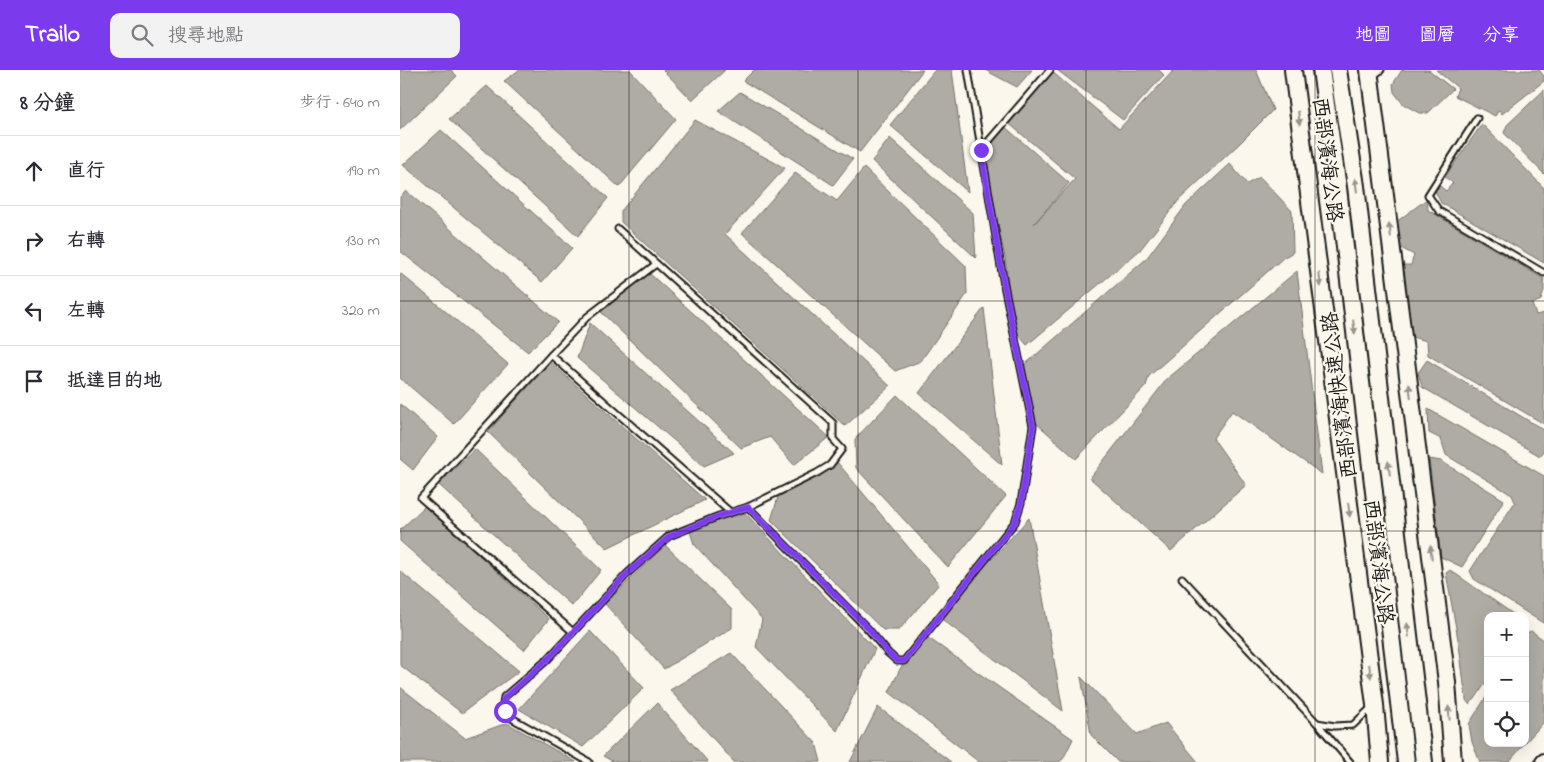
<!DOCTYPE html>
<html lang="zh-TW">
<head>
<meta charset="utf-8">
<style>
  :root { --surface:#fff; --page:#f2f2f3; --text:#2b2b33; --muted:#7c7c81; --line:#e1e1e2; --accent:#7c3aed }
  body { margin:0; font-family:"Indie Flower","LXGW WenKai TC",sans-serif; background:var(--page); color:var(--text) }
  .controls { position:absolute; right:15px; bottom:15px; display:grid; overflow:hidden; border-radius:10px; box-shadow:0 5px 20px #0002 }
  .controls button { width:45px; height:45px; display:grid; place-items:center; padding:0; border:0; border-bottom:1px solid var(--line); background:var(--surface); color:var(--text); font:25px sans-serif }
  .stop { position:absolute; width:15px; height:15px; margin:-11px; border:4px solid #7c3aed; border-radius:50%; background:#fff }
  .stop.end { background:#7c3aed; border-color:#fff; box-shadow:0 1px 5px #0008 }
  .list { margin:0; padding:0; list-style:none }
  h2 { display:flex; justify-content:space-between; align-items:center; height:65px; margin:0; padding:0 20px; font-size:21px }
  h2 small { font-size:16px; font-weight:400; color:var(--muted) }
  .list li { display:grid; grid-template-columns:32px 1fr auto; gap:15px; align-items:center; box-sizing:border-box; height:70px; padding:0 20px; border-top:1px solid var(--line) }
  .list b { display:block; font-size:19px; white-space:nowrap }
  .list em { font-size:16px; font-style:normal; color:var(--muted) }
  .icon { flex:none; width:28px; height:28px; fill:none; stroke:currentColor; stroke-width:2; stroke-linecap:round; stroke-linejoin:round }
  .map { position:relative; flex:none; width:1144px; height:692px; overflow:hidden }
  header { display:flex; align-items:center; gap:30px; box-sizing:border-box; height:70px; padding:0 25px; background:var(--accent); color:#fff }
  header strong { font-size:24px }
  nav { display:flex; gap:28px; margin-inline-start:auto; font-size:18px }
  .search { width:350px; height:45px; background:var(--page); display:flex; align-items:center; gap:12px; box-sizing:border-box; padding:0 18px; border-radius:10px; color:var(--muted); font-size:19px }
  main { display:flex }
  aside { flex:1; background:var(--surface) }
  .map>svg:first-child { display:block }
</style>
</head>
<body>
<header>
<strong>Trailo</strong>
<div class="search"><svg class="icon" aria-label="search" viewBox="0 0 24 24"><circle cx="10" cy="10" r="6"/><path d="M15 15l6 6"/></svg>搜尋地點</div>
<nav><a>地圖</a><a>圖層</a><a>分享</a></nav>
</header>
<main>
<aside>
<h2>8 分鐘<small>步行 · 640 m</small></h2>
<ul class="list">
<li><svg class="icon" aria-label="ahead" viewBox="0 0 24 24"><path d="M12 20V5M6 11l6-6 6 6"/></svg><div><b>直行</b></div><em>190 m</em></li>
<li><svg class="icon" aria-label="right" viewBox="0 0 24 24"><path d="M7 20v-9h11M14 6l5 5-5 5"/></svg><div><b>右轉</b></div><em>130 m</em></li>
<li><svg class="icon" aria-label="left" viewBox="0 0 24 24"><path d="M17 20v-9H6M10 6l-5 5 5 5"/></svg><div><b>左轉</b></div><em>320 m</em></li>
<li><svg class="icon" aria-label="arrive" viewBox="0 0 24 24"><path d="M6 21V4h12l-3 4 3 4H6"/></svg><div><b>抵達目的地</b></div></li>
</ul>
</aside>
<div class="map">
<svg width="1144" height="692" viewBox="0 0 1144 692">
  <rect width="100%" height="100%" fill="#fbf7ec"/>
  <filter id="ink" filterUnits="userSpaceOnUse"><feTurbulence type="fractalNoise" baseFrequency=".02" numOctaves="2"/><feDisplacementMap in="SourceGraphic" scale="10" xChannelSelector="R" yChannelSelector="G"/><feConvolveMatrix kernelMatrix="1 2 1 2 8 2 1 2 1" color-interpolation-filters="sRGB"/></filter>
  <g filter="url(#ink)">
    <g fill="#afaca5" stroke="#74726e">
      <polygon points="0,0 51,0 57,6 0,60"/>
      <polygon points="119,0 230,0 276,49 219,117 104,11"/>
      <polygon points="263,0 325,0 292,30"/>
      <polygon points="354,0 523,0 460,82 343,11"/>
      <polygon points="535,0 552,0 568,122 490,55"/>
      <polygon points="585,0 632,0 617,17"/>
      <polygon points="650,0 719,59 774,0 856,0 873,40 840,73 779,130 740,180 627,275 614,260 605,187 581,80 603,55 669,113 634,154 675,109 606,51"/>
      <polygon points="657,0 759,0 764,5 723,50"/>
      <polygon points="1002,0 1029,0 1053,19 1028,43 1019,43 1003,34 994,22 993,14"/>
      <polygon points="1036,0 1139,0 1144,6 1144,11 1102,44 1099,40 1095,46 1055,26 1058,18"/>
      <polygon points="87,16 208,128 178,166 49,49"/>
      <polygon points="1144,20 1144,104 1104,63 1107,55"/>
      <polygon points="340,22 453,89 433,115 318,41"/>
      <polygon points="295,50 385,98 325,164 490,316 445,356 221,152 221,141"/>
      <polygon points="1082,54 1144,118 1144,193 1041,133 1035,121 1040,116 1046,121 1053,113 1045,107"/>
      <polygon points="41,60 172,178 142,212 3,95"/>
      <polygon points="490,68 573,143 576,188 472,91"/>
      <polygon points="830,94 847,114 860,107 892,141 893,182 883,188 749,306 746,316 676,389 632,349 621,298 746,189 786,135"/>
      <polygon points="464,98 566,196 567,224 521,291 495,301 342,163 395,103 437,131"/>
      <polygon points="6,121 158,252 128,282 0,181 0,127"/>
      <polygon points="1027,129 1028,140 1144,209 1144,221 1141,230 1132,234 1136,245 1144,243 1144,354 1028,285 1027,271 1008,266 1002,195 1011,195 1014,185 1001,178 992,155"/>
      <polygon points="897,201 922,404 832,341 813,368 846,415 771,481 690,408 767,309"/>
      <polygon points="0,203 108,294 54,354 0,308"/>
      <polygon points="249,203 429,367 394,395 370,367 341,378 201,242"/>
      <polygon points="584,238 602,395 519,323"/>
      <polygon points="190,253 334,383 304,396 177,288"/>
      <polygon points="1027,290 1144,360 1144,381 1140,386 1022,317 1018,303"/>
      <polygon points="150,292 305,430 207,478 88,362"/>
      <polygon points="497,325 606,426 548,497 456,398 455,369"/>
      <polygon points="0,334 38,367 13,400 0,389"/>
      <polygon points="1028,339 1144,406 1144,552 1143,553 1074,509 1070,501 1115,432 1112,425 1046,385 1041,369 1029,363"/>
      <polygon points="75,379 201,500 172,536 38,414"/>
      <polygon points="1029,389 1041,391 1104,430 1062,497 1041,487"/>
      <polygon points="437,392 539,514 499,560 483,560 371,450 380,421"/>
      <polygon points="25,436 149,549 124,580 0,471 0,460"/>
      <polygon points="345,443 475,579 437,661 356,577 362,549 294,474 289,458"/>
      <polygon points="629,448 663,641 539,547"/>
      <polygon points="265,475 332,540 332,558 264,599 205,534"/>
      <polygon points="1050,500 1116,546 1088,546 1088,609 1075,629 1069,634 1066,630 1059,575 1046,503"/>
      <polygon points="0,501 119,601 62,643 0,595"/>
      <polygon points="190,561 244,618 183,677 119,639"/>
      <polygon points="1131,561 1144,570 1144,652 1125,673 1125,564"/>
      <polygon points="524,565 673,669 663,689 659,692 579,692 489,622 500,599"/>
      <polygon points="331,583 416,673 421,692 334,692 270,620"/>
      <polygon points="681,607 737,664 766,653 798,692 718,692 691,665"/>
      <polygon points="0,617 65,668 107,653 176,692 0,692"/>
      <polygon points="1088,624 1088,673 1125,673 1109,692 1080,692 1072,672 1069,654"/>
      <polygon points="257,633 308,692 214,692 203,686"/>
      <polygon points="478,637 551,692 450,692"/>
    </g>
    <g fill="none" stroke-linecap="round" stroke-linejoin="round">
      <g stroke="#1c1c1c" stroke-width="9">
        <g id="service">
          <polyline points="972,7 981,0"/>
          <polyline points="1077,48 1028,125 1039,141 1144,203"/>
          <polyline points="581,80 650,0"/>
          <polyline points="151,285 187,247 256,194"/>
          <polyline points="348,437 468,559 488,583 497,591 504,591 615,452 621,433 633,356 604,215 568,0"/>
          <polyline points="782,508 917,653 950,692"/>
          <polyline points="173,562 21,428 151,285 330,442"/>
          <polyline points="917,653 935,656 953,655 972,637"/>
          <polyline points="189,692 108,646 103,635 104,627 147,590 228,503 269,466 319,446 348,437 417,403 430,395 442,379 433,369 433,353 218,159"/>
        </g>
      </g>
      <g stroke="#1c1c1c" stroke-width="16">
        <polyline id="tertiary" points="1142,692 1144,690"/>
      </g>
      <g stroke="#1c1c1c" stroke-width="20">
        <g id="primary">
          <polyline points="893,0 975,635 980,692"/>
          <polyline points="969,0 1047,612 1053,692"/>
        </g>
      </g>
      <g stroke="#1c1c1c" stroke-width="20">
        <g id="trunk">
          <polyline points="921,0 938,118 1006,692"/>
          <polyline points="938,0 956,116 1024,692"/>
        </g>
      </g>
      <use href="#service" stroke="#fbf7ec" stroke-width="5"/>
      <use href="#tertiary" stroke="#fbf7ec" stroke-width="12"/>
      <use href="#primary" stroke="#fbf7ec" stroke-width="16"/>
      <use href="#trunk" stroke="#fbf7ec" stroke-width="16"/>
    </g>
    <defs><path id="oneway-solid" d="M-6-.8H1V-3.2L6.5 0L1 3.2V.8H-6Z" transform="scale(1.25)"/></defs>
    <g fill="#97948e">
      <use href="#oneway-solid" transform="translate(899 48) rotate(83)"/>
      <use href="#oneway-solid" transform="translate(956 115) rotate(-98)"/>
      <use href="#oneway-solid" transform="translate(990 160) rotate(-97)"/>
      <use href="#oneway-solid" transform="translate(920 210) rotate(83)"/>
      <use href="#oneway-solid" transform="translate(954 257) rotate(83)"/>
      <use href="#oneway-solid" transform="translate(1010 321) rotate(-97)"/>
      <use href="#oneway-solid" transform="translate(989 398) rotate(-97)"/>
      <use href="#oneway-solid" transform="translate(949 440) rotate(83)"/>
      <use href="#oneway-solid" transform="translate(1031 482) rotate(-97)"/>
      <use href="#oneway-solid" transform="translate(1008 560) rotate(-97)"/>
      <use href="#oneway-solid" transform="translate(970 601) rotate(83)"/>
      <use href="#oneway-solid" transform="translate(1049 643) rotate(-95)"/>
    </g>
  </g>
  <g fill="none" stroke-linecap="round" stroke-linejoin="round" filter="url(#ink)">
    <polyline stroke="#7c3aed" stroke-width="6" points="105,641 103,635 104,628 147,590 228,503 270,466 319,446 348,437 468,558 488,583 497,591 504,591 615,452 621,433 633,356 604,215 581,80"/>
  </g>
  <path fill="none" stroke="#1c1c1c" stroke-width="1" stroke-opacity="0.55" d="M 229,0 L 229,692M 458,0 L 458,692M 686,0 L 686,692M 915,0 L 915,692M 0,231 L 1144,231M 0,461 L 1144,461"/>
  <g text-anchor="middle" dominant-baseline="central" stroke-width="4.5" stroke-linejoin="round" paint-order="stroke">
    <g font-size="21" fill="#1c1c1c" stroke="#fbf7ec">
      <text transform="translate(926 90) rotate(83)">西部濱海公路</text>
      <text transform="translate(941 325) rotate(-97)">西部濱海快速公路</text>
      <text transform="translate(977 492) rotate(83)">西部濱海公路</text>
    </g>
  </g>
</svg>
<div class="controls">
<button>+</button>
<button>−</button>
<button><svg class="icon" aria-label="locate" viewBox="0 0 24 24"><circle cx="12" cy="12" r="6"/><path d="M12 2v4M12 18v4M2 12h4M18 12h4"/></svg></button>
</div>
<div class="stop" style="left:105px;top:641px"></div>
<div class="stop end" style="left:581px;top:80px"></div>
</div>
</main>
</body>
</html>
